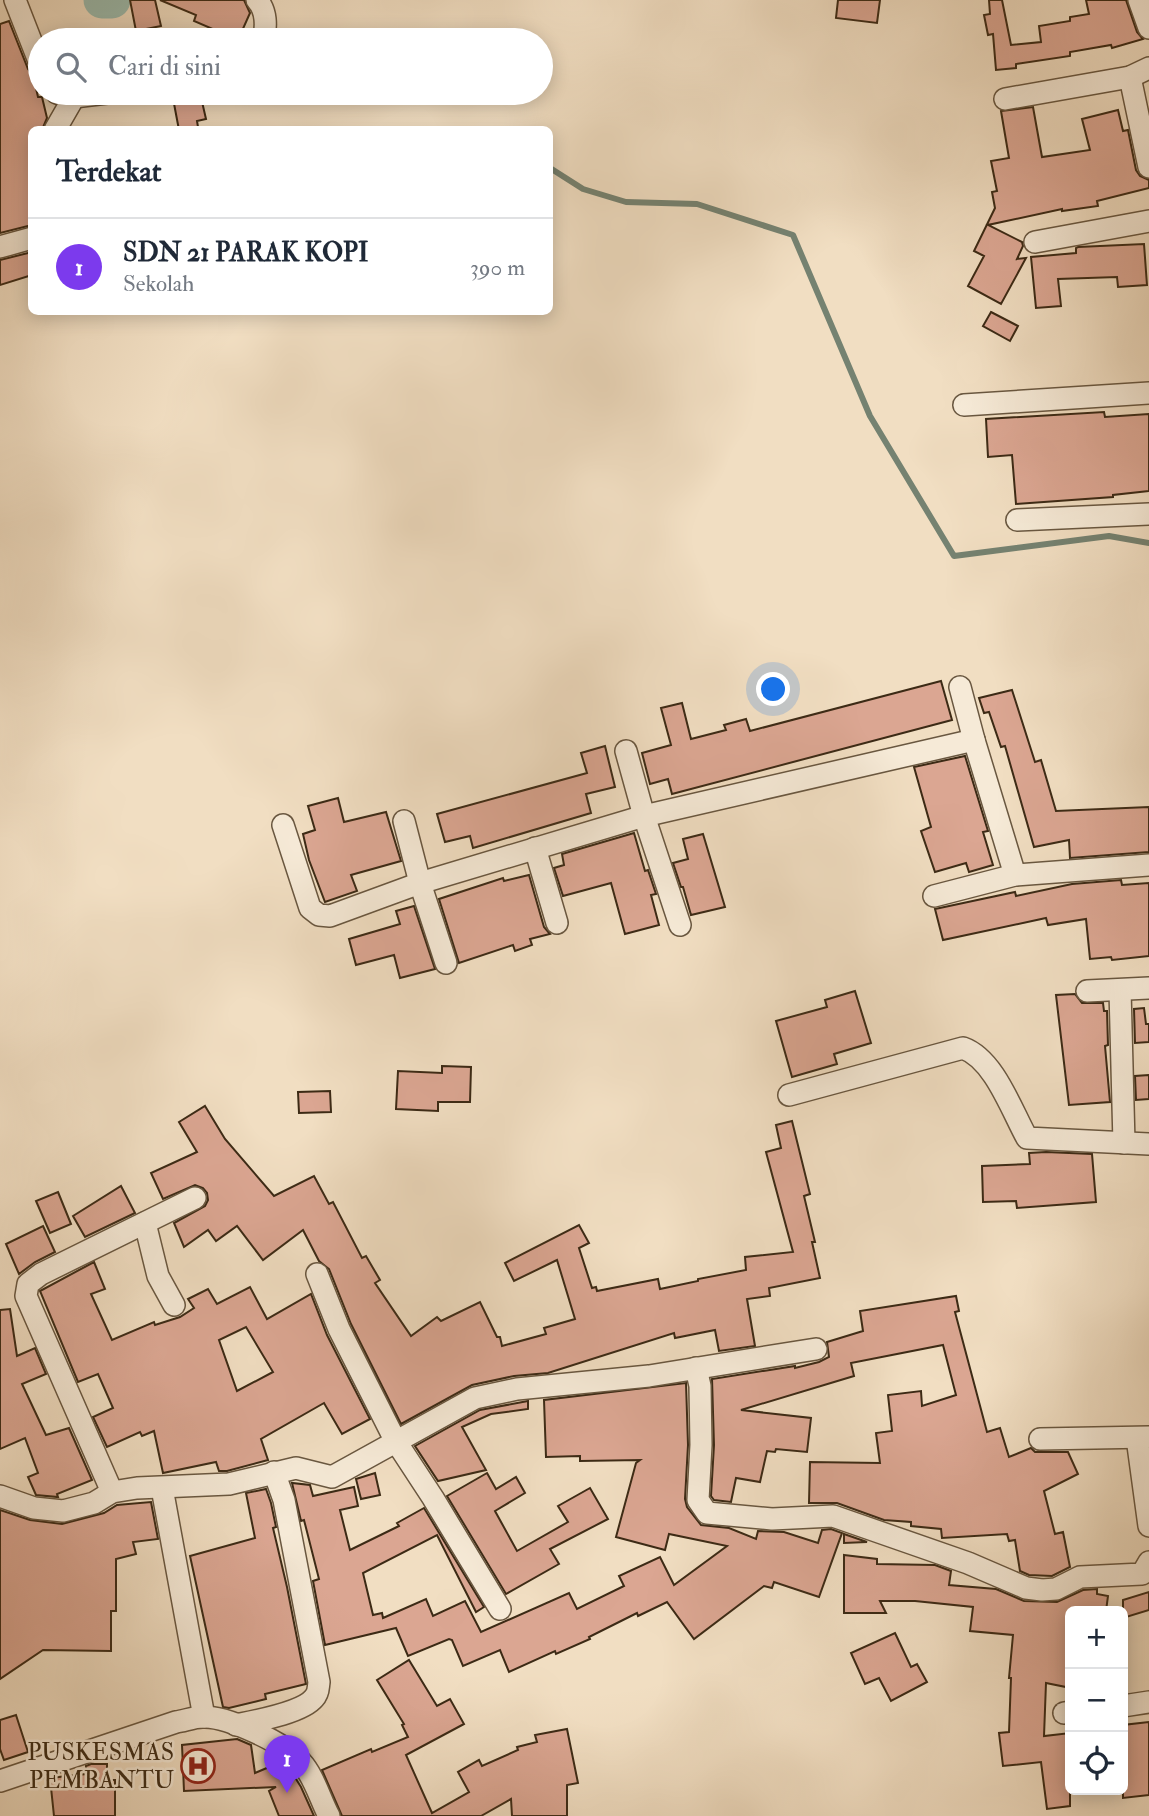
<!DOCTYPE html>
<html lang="id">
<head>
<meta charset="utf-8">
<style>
  :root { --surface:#fff; --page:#f2f2f3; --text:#1f2937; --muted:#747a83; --line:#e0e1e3; --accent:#7c3aed }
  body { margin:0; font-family:"IM FELL Double Pica",serif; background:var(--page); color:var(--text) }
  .controls { position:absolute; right:21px; bottom:21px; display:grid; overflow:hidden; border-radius:10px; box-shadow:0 4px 18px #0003 }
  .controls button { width:63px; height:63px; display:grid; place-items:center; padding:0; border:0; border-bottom:2px solid var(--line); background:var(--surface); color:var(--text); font:35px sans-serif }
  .you { position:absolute; left:774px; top:690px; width:24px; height:24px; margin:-18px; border:5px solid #fff; border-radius:50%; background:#1a73e8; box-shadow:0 0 0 10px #1a73e833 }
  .badge { display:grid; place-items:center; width:46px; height:46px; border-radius:50%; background:var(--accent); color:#fff; font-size:23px; font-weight:700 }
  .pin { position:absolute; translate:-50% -58px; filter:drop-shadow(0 2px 4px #0008) }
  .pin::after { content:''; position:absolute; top:37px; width:24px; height:21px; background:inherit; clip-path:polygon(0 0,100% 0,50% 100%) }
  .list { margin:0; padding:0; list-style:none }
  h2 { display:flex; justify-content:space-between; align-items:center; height:91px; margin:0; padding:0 28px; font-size:30px }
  h2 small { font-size:23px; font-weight:400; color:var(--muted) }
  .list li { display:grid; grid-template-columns:46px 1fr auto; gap:21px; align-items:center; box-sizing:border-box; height:98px; padding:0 28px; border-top:2px solid var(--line) }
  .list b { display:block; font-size:26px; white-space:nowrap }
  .list p { margin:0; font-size:23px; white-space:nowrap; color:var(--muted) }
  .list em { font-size:23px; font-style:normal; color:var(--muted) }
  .icon { flex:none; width:38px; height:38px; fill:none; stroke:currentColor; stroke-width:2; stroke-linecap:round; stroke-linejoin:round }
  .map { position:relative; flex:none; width:1149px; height:1816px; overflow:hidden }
  .search { position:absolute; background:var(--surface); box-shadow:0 4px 18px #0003; left:28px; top:28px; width:525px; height:77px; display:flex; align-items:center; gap:18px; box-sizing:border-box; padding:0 24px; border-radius:38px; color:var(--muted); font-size:26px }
  .panel { position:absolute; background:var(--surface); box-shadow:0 4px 18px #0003; left:28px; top:126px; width:525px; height:189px; border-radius:10px }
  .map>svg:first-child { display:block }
</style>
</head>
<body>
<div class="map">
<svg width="1149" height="1816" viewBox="0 0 1149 1816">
  <rect width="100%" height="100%" fill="#f1dec2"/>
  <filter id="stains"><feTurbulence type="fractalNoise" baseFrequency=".00286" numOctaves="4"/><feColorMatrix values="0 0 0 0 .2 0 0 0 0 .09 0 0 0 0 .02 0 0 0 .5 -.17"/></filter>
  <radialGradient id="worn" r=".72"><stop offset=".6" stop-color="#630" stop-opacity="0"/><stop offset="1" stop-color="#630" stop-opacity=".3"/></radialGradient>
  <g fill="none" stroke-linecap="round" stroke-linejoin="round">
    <polyline stroke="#758271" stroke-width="6" points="550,168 583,189 626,202 697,204 793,235 870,416 954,556 1109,536 1149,543"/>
    <polyline stroke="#9bbcaf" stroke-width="37" points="102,0 112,0"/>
  </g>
  <g fill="#dba692" stroke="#3c2a15" stroke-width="2" fill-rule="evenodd">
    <polygon points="130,0 155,0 161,26 136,31"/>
    <polygon points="160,0 244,0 250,13 238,40 194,21 196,15"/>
    <polygon points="838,0 880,0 877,23 836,18"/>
    <polygon points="989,0 1002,0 1011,45 1041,42 1039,26 1070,21 1070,17 1089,14 1086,0 1126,0 1137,32 1143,39 1112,48 1111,45 1070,52 1070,56 1016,64 1016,68 996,70 993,34 988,35 984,15 990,14"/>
    <polygon points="9,21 28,69 33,75 38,97 42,97 47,118 42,130 32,130 32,225 0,233 0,24"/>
    <polygon points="172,93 200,93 206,119 197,121 198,127 179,130"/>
    <polygon points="1033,107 1042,157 1090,150 1082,119 1118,110 1123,131 1128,130 1136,170 1140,176 1149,180 1149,188 1097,201 1098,206 1062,211 1062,209 988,225 1022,242 1023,246 1017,259 1026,258 1001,304 968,286 984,256 974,251 995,208 992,192 997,191 991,161 1009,158 1001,111"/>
    <polygon points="1144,244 1147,285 1118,287 1117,277 1058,279 1061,306 1036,308 1031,257 1076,253 1076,248 1078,247"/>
    <polygon points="32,252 32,275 0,285 0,260"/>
    <polygon points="991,312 1018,326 1010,341 983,326"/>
    <polygon points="1104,412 1105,417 1149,414 1149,491 1113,495 1113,497 1016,504 1012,455 988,457 986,419"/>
    <polygon points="941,681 952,720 672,794 668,779 650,784 642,753 671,745 661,708 682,703 691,739 726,730 724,725 746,719 750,731"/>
    <polygon points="1012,690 1035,762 1041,760 1056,811 1149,807 1149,852 1070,858 1069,840 1034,847 1005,746 1001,747 989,712 984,713 979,698"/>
    <polygon points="605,746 615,787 586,794 591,813 473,848 470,836 445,842 437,814 587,773 581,753"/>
    <polygon points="965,756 988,831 983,832 993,865 969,872 966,863 935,872 921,831 931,827 914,767"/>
    <polygon points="338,798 344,822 386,812 401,861 351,875 357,891 325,902 309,860 303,834 315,830 308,806"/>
    <polygon points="634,833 645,871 648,870 656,894 651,895 659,925 625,934 611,883 563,896 554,868 564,865 562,854"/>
    <polygon points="703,834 725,907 691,915 683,887 681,887 673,863 688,859 683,839"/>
    <polygon points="529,875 544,927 550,934 530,939 532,945 515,951 513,945 459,963 439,899 503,878 504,881"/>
    <polygon points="1121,880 1122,885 1149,883 1149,956 1112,960 1111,957 1090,959 1086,919 1048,925 1046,918 943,940 935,909 1015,892 1016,896 1072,884"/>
    <polygon points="414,906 435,969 400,978 394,955 356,965 349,939 400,924 396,911"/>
    <polygon points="855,991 871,1043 834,1054 837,1064 792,1077 776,1021 827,1007 825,1000"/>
    <polygon points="1075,994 1082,1003 1103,1003 1104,1011 1107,1011 1108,1045 1105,1046 1110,1102 1069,1105 1056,995"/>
    <polygon points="1144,1008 1146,1024 1149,1024 1149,1042 1135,1043 1134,1009"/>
    <polygon points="442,1066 471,1067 470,1102 438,1102 438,1111 396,1109 398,1071 442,1073"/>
    <polygon points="1149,1075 1149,1099 1136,1100 1135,1076"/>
    <polygon points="330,1091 331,1112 299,1113 298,1092"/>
    <polygon points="205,1106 225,1139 274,1196 314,1176 329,1204 333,1202 362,1258 366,1256 380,1280 375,1283 411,1336 437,1317 441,1321 480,1302 497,1337 500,1337 502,1346 546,1334 544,1328 575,1319 557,1260 514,1281 505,1263 579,1225 589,1243 579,1248 592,1288 596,1287 597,1291 658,1279 660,1289 698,1281 698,1279 746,1270 745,1257 793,1252 766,1152 781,1148 776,1125 792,1121 810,1194 804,1196 815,1242 812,1242 820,1278 769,1288 770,1296 747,1299 755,1346 719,1351 715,1330 675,1338 674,1333 548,1373 514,1376 472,1385 401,1424 351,1324 329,1269 319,1261 303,1230 263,1260 237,1226 216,1241 208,1230 184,1247 174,1223 205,1206 208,1200 207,1193 203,1188 195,1185 163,1199 151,1173 197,1152 179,1122"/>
    <polygon points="1046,1152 1092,1154 1096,1202 1017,1208 1016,1201 983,1202 982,1166 1030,1164 1029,1153"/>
    <polygon points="121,1186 135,1213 85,1237 73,1216"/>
    <polygon points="58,1192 71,1224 50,1233 36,1201"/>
    <polygon points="43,1226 55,1252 35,1262 19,1274 6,1244"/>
    <path d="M 94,1262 L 105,1289 L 91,1294 L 112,1340 L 154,1322 L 155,1325 L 180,1317 L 194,1308 L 188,1299 L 208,1289 L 217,1304 L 250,1287 L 267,1319 L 311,1294 L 327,1335 L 370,1419 L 342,1434 L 324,1403 L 261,1439 L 268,1460 L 227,1471 L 219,1471 L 216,1462 L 163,1473 L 154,1431 L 142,1436 L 140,1432 L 107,1447 L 93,1417 L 113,1408 L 98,1374 L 78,1382 L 40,1291 ZM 246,1327 L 273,1372 L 237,1391 L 219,1340 Z"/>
    <polygon points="956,1296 959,1311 955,1312 987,1432 1000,1428 1009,1457 1031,1448 1035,1452 1068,1452 1078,1474 1044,1491 1055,1534 1063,1532 1070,1567 1052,1576 1029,1575 1020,1571 1015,1540 1009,1541 1007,1534 942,1538 941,1529 911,1526 911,1522 884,1520 837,1503 809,1503 810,1462 880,1463 876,1433 892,1431 888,1395 921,1391 922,1406 956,1395 943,1345 851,1363 854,1376 741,1410 811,1418 807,1452 776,1449 775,1452 767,1451 760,1482 736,1478 731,1502 714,1500 711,1496 714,1445 712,1379 795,1366 795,1368 819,1362 829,1357 827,1342 863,1331 860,1311"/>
    <polygon points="10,1309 17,1356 35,1348 46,1374 22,1384 46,1435 69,1428 92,1480 57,1494 58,1497 36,1495 28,1477 38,1473 25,1438 0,1449 0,1310"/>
    <polygon points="686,1383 688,1445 685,1499 687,1507 701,1525 729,1528 756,1539 758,1531 784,1532 818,1543 822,1530 831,1529 842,1533 819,1597 774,1582 772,1588 764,1586 694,1639 667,1602 638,1616 637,1613 589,1637 590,1639 556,1654 555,1651 509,1672 500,1650 463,1666 452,1640 449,1639 408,1656 396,1628 325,1645 313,1581 319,1579 304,1520 301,1521 292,1483 310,1485 313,1496 354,1487 358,1506 340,1510 350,1550 399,1526 397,1523 424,1508 484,1607 476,1612 437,1535 363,1573 373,1615 382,1613 383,1618 426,1599 433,1616 465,1601 481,1632 569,1593 577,1609 624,1586 619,1576 660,1557 674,1585 727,1546 669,1534 665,1550 616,1537 636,1463 640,1460 580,1461 580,1456 546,1457 544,1400"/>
    <polygon points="528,1401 528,1409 491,1414 462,1427 486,1470 438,1481 415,1446 480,1410"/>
    <polygon points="375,1473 380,1495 361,1499 356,1479"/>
    <polygon points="487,1473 496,1489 516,1477 525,1493 495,1511 517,1551 568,1522 558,1506 590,1488 608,1519 550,1549 559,1564 506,1594 447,1496"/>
    <polygon points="266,1489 271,1503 276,1527 273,1528 287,1587 306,1684 265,1694 266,1699 229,1708 223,1707 190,1556 255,1538 246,1493"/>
    <polygon points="151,1502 158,1539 133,1542 136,1554 116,1559 116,1611 111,1611 111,1651 43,1650 0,1679 0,1510 30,1520 62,1524 104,1513 117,1505"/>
    <polygon points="844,1534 867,1542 844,1543"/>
    <polygon points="844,1555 877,1559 877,1564 935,1565 951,1571 949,1585 996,1589 1024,1601 1057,1602 1083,1590 1097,1589 1097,1594 1108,1596 1106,1611 1070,1611 1070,1679 1066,1687 1046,1683 1044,1736 1070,1733 1070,1806 1047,1809 1041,1762 1003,1766 999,1733 1009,1732 1011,1678 1009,1678 1013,1635 970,1631 973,1607 915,1601 880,1601 886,1613 844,1613"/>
    <polygon points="1149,1592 1149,1610 1123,1618 1123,1600"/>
    <polygon points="895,1633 911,1667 917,1664 927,1682 891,1701 879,1678 865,1684 851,1653"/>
    <polygon points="409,1660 437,1706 450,1699 464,1724 406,1755 432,1813 469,1792 458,1772 479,1760 482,1766 518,1750 517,1747 537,1742 535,1735 567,1729 578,1783 567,1785 567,1816 512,1816 511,1799 481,1816 342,1816 322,1770 371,1749 372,1752 408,1737 402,1725 404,1724 377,1680"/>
    <polygon points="16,1715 28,1752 4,1760 0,1749 0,1720"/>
    <polygon points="1149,1722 1149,1795 1123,1798 1123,1725"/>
    <polygon points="237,1739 251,1745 255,1773 281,1762 291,1771 301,1787 314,1816 279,1816 269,1791 276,1787 184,1791 182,1745"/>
    <polygon points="91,1764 107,1764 107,1780 115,1780 115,1816 54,1816 50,1778 86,1774 86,1766"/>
  </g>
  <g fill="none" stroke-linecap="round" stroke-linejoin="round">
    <g stroke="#695740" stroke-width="24">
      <g id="minor">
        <polyline points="15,0 40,64"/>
        <path d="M 257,0 C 267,11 266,26 264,40"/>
        <polyline points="1139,0 1149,28"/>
        <polyline points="1130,77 1149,167"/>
        <polyline points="57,93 74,97 107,93"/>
        <polyline points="1005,99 1130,77 1149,68"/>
        <polyline points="55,130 74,97"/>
        <polyline points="1035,242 1149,221"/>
        <polyline points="0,247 32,238"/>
        <polyline points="964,405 1149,393"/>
        <polyline points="1017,520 1149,514"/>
        <polyline points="960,687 974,740 1015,875"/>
        <polyline points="626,751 644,816 680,925"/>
        <polyline points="404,821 420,883 446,963"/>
        <polyline points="283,825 310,908 319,915 330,916 420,883 644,816 974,740"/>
        <polyline points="535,848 557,923"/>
        <polyline points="934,896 1015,875 1149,865"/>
        <polyline points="1120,990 1124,1143"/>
        <polyline points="1087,991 1149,988"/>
        <path d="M 789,1095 L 963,1048 C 994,1059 1011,1109 1027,1138 L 1149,1144"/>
        <polyline points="145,1223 158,1276 174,1305"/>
        <polyline points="317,1274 339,1329 395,1440 433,1498 500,1609"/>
        <polyline points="696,1368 700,1386 701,1445 698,1500 707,1513 772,1519 833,1516 968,1563 1026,1588 1042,1590 1056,1589 1080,1577 1142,1574 1149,1562"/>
        <polyline points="1137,1438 1149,1526"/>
        <polyline points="1040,1439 1149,1437"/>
        <polyline points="162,1488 204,1717"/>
        <polyline points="112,1492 26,1296 28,1284 41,1274 195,1198"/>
        <polyline points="0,1496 34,1508 63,1511 94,1503 112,1492 137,1488 229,1484 296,1468 332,1477 475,1398 517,1389 649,1376 816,1349"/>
        <polyline points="1123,1706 1149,1702"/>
        <polyline points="1064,1713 1070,1712"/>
        <path d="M 236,1725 C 255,1721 302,1713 314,1698 C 319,1693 318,1688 319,1682 L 284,1500 L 274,1472"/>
        <path d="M 0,1781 L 176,1722 C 184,1721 194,1717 203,1717 C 227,1716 285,1743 301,1762 C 314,1776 320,1799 329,1816"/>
      </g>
    </g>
    <use href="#minor" stroke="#f6ead7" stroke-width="21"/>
  </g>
  <defs>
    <g id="hospital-ring" transform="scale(1.75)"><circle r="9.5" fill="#f6ead7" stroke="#8f2418" stroke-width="1.5"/><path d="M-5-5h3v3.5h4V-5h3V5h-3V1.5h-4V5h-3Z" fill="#8f2418"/></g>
  </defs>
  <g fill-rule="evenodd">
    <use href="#hospital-ring" x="198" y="1766"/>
  </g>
  <g text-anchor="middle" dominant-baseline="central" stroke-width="5" stroke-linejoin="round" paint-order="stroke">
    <g font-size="24" fill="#3c2a15" stroke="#f6ead7" text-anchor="end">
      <text x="174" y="1752">PUSKESMAS<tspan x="174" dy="28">PEMBANTU</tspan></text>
    </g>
  </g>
  <rect width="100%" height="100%" filter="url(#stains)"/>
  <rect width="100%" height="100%" fill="url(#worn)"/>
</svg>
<div class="controls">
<button>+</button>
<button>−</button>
<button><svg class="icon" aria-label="locate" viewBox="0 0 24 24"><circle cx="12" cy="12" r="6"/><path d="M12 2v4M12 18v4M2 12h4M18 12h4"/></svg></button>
</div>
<div class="you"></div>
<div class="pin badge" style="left:287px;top:1793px">1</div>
<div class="search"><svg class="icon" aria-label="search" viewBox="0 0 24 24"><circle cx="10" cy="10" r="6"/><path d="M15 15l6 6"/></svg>Cari di sini</div>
<section class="panel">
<h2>Terdekat<small></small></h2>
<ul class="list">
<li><span class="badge">1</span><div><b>SDN 21 PARAK KOPI</b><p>Sekolah</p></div><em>390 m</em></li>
</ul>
</section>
</div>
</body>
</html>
